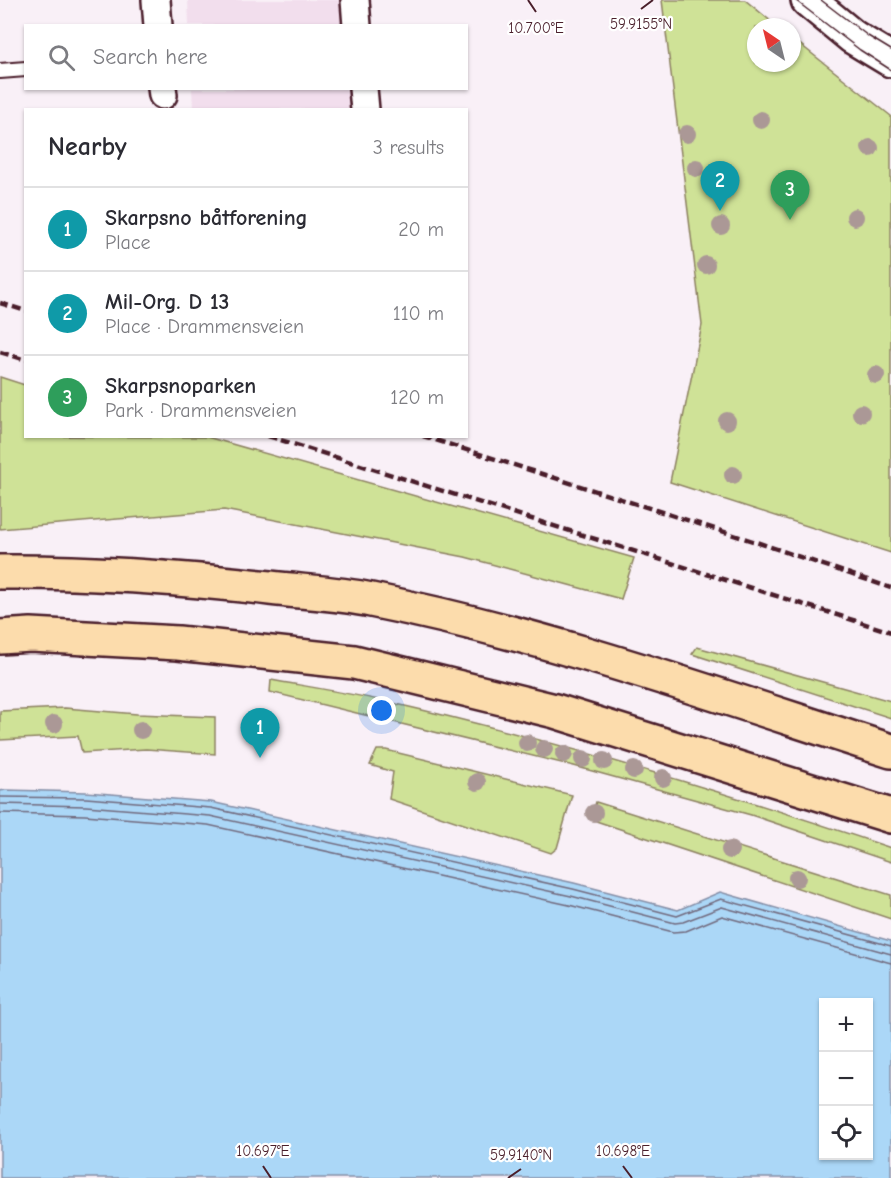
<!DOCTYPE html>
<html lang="en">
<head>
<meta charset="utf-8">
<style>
  :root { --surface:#fff; --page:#f7f7f7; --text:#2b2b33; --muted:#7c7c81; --line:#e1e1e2; --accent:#1f6fb2 }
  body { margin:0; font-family:"Comic Neue",sans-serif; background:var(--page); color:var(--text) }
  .controls { position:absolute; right:18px; bottom:18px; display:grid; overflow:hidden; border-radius:0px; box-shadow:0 2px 4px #0004 }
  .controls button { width:54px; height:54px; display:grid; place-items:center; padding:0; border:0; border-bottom:2px solid var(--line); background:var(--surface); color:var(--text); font:30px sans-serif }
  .compass { position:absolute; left:747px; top:18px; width:54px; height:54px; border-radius:50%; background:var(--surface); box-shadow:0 2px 4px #0004; rotate:325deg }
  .you { position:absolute; left:382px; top:711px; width:21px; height:21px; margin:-15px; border:4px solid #fff; border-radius:50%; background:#1a73e8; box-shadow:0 0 0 9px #1a73e833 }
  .badge { display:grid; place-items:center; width:39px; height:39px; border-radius:50%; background:var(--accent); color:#fff; font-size:20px; font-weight:700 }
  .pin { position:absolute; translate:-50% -50px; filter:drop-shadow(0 2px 3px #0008) }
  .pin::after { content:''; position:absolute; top:32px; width:21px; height:18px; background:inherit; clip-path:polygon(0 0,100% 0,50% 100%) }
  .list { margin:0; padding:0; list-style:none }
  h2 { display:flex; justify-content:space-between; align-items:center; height:78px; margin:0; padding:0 24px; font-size:26px }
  h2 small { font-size:20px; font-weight:400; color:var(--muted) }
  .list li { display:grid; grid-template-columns:39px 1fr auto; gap:18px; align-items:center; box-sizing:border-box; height:84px; padding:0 24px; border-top:2px solid var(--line) }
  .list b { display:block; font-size:22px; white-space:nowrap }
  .list p { margin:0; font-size:20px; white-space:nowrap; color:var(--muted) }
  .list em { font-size:20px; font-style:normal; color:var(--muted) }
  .icon { flex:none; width:33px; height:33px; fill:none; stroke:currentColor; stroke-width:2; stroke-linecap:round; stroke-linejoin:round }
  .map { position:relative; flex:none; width:891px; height:1178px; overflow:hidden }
  .search { position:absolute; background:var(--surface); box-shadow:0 2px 4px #0004; left:24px; top:24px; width:444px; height:66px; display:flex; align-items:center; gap:15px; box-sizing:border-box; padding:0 21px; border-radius:0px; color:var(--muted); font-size:22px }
  .panel { position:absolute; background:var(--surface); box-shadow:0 2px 4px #0004; left:24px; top:108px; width:444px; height:330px; border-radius:0px }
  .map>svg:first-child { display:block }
</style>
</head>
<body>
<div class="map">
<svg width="891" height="1178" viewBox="0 0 891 1178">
  <rect width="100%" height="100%" fill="#f9f0f7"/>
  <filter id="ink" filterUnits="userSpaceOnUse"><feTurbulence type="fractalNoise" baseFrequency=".0167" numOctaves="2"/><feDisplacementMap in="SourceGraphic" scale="12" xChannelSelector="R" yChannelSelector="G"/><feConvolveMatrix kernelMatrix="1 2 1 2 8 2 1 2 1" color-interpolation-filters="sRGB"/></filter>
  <g filter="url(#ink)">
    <g fill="#f2deed">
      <polygon points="188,0 340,0 343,25 189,25"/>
      <polygon points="192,89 349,89 351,109 193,109"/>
    </g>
    <g fill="#cfe297" stroke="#8c8061" stroke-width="1.5">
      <polygon points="662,0 745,0 778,27 756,27 756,63 792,63 792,38 891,116 891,553 670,482 702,325"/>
      <polygon points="0,377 25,385 26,436 207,437 634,558 621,599 465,557 224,510 0,529"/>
      <polygon points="697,647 891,701 891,718 692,654"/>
      <path d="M 271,680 C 310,687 349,693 388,702 C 558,741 725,792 891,848 L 891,862 L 751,815 L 574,766 L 270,692 Z"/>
      <polygon points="65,708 137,714 215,717 215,754 146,749 82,753 78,736 0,740 0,711"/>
      <polygon points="377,750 386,750 572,795 557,848 551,853 389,799 393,772 370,765"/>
      <polygon points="596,802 891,895 891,919 590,819"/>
    </g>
    <path fill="#abd7f7" stroke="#848da5" stroke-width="1.5" fill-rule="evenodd" d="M 6,790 L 86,792 L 211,802 L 574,883 L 678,910 L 720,892 L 891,941 L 891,1178 L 0,1178 L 0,791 ZM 824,1002 L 868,1002 L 868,1156 L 824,1156 Z"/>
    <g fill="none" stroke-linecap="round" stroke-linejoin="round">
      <g stroke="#71697d" stroke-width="1.5">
        <polyline points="0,797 86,798 211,808 573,889 677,916 721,899 891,946"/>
        <polyline points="0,804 86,806 210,816 571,896 675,923 683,922 722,907 891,954"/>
        <polyline points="0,813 85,815 208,825 569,905 673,932 686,931 722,916 891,963"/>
      </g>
      <g stroke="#4a1f2b" stroke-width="18">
        <polyline id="service" points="0,71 26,69"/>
      </g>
      <g stroke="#4a1f2b" stroke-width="32">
        <g id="minor">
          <polyline points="156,0 158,26"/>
          <polyline points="355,0 357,26"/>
          <polyline points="162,88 163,95"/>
          <polyline points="363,88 365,110"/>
        </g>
      </g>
      <g stroke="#4a1f2b" stroke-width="38">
        <polyline id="tertiary" points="808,0 853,37 891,60"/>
      </g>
      <g stroke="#4a1f2b" stroke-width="38">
        <g id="trunk">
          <path d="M 0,572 C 90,571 181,578 270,588 C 304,592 338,593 371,600 C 548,635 719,696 891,751"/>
          <polyline points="0,637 31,635 178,643 354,662 555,711 891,816"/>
        </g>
      </g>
      <use href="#service" stroke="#fff" stroke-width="14"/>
      <use href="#minor" stroke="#fff" stroke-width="27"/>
      <use href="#tertiary" stroke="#fff" stroke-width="33"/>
      <use href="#trunk" stroke="#fcdcac" stroke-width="33"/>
      <g stroke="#4a1f2b" stroke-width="1.5">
        <polyline points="795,0 860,50 891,70"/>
        <polyline points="821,0 868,36 891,50"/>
      </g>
      <g stroke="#4a1f2b" stroke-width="4.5" stroke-dasharray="9 4.5" stroke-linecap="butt">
        <polyline points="0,303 26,311"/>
        <polyline points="0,352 26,360"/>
        <polyline points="268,436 891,632"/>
        <polyline points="423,436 759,543 891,588"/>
      </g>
    </g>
    <g fill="#ab9896">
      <circle cx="761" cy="120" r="9"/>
      <circle cx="687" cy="134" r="9"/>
      <circle cx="870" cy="148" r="9"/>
      <circle cx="696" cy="168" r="9"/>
      <circle cx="855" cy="217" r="9"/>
      <circle cx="721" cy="226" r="9"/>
      <circle cx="706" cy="265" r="9"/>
      <circle cx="876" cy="375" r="9"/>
      <circle cx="861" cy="413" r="9"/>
      <circle cx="727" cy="421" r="9"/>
      <circle cx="733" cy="475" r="9"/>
      <circle cx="54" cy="724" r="9"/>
      <circle cx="141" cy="730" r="9"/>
      <circle cx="527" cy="743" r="9"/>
      <circle cx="544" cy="749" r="9"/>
      <circle cx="564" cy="754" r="9"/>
      <circle cx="583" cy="759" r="9"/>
      <circle cx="604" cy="761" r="9"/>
      <circle cx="634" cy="770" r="9"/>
      <circle cx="663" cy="778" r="9"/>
      <circle cx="477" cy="782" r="9"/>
      <circle cx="594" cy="813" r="9"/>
      <circle cx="730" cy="850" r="9"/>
      <circle cx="797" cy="878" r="9"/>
    </g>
  </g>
  <path fill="none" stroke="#4a1f2b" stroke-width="2" d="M 528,0 L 536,12M 641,9 L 653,0M 263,1166 L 271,1178M 623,1166 L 632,1178M 508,1178 L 521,1169"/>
  <g font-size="15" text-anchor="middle" fill="#4a1f2b" stroke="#fff" stroke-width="4.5" stroke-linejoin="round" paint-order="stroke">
    <text x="641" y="29">59.9155°N</text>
    <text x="536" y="33">10.700°E</text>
    <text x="263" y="1156">10.697°E</text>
    <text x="623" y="1156">10.698°E</text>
    <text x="521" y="1160">59.9140°N</text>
  </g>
</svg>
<div class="controls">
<button>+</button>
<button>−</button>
<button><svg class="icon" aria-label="locate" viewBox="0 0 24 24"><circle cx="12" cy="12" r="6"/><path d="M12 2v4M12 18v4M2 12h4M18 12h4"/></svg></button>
</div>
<svg class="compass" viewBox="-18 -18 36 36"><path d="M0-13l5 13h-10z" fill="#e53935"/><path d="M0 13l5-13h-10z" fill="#7c7c81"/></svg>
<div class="you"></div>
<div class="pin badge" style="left:260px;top:758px;background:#0f9aa8">1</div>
<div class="pin badge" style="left:720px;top:211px;background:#0f9aa8">2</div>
<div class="pin badge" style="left:790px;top:220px;background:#2e9e5b">3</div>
<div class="search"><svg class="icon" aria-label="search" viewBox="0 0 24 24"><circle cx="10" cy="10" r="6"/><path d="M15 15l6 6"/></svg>Search here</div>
<section class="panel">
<h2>Nearby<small>3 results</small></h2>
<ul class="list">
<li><span class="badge" style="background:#0f9aa8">1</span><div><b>Skarpsno båtforening</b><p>Place</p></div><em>20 m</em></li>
<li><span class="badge" style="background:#0f9aa8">2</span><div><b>Mil-Org. D 13</b><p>Place · Drammensveien</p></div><em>110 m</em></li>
<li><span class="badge" style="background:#2e9e5b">3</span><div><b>Skarpsnoparken</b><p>Park · Drammensveien</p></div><em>120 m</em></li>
</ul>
</section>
</div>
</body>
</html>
